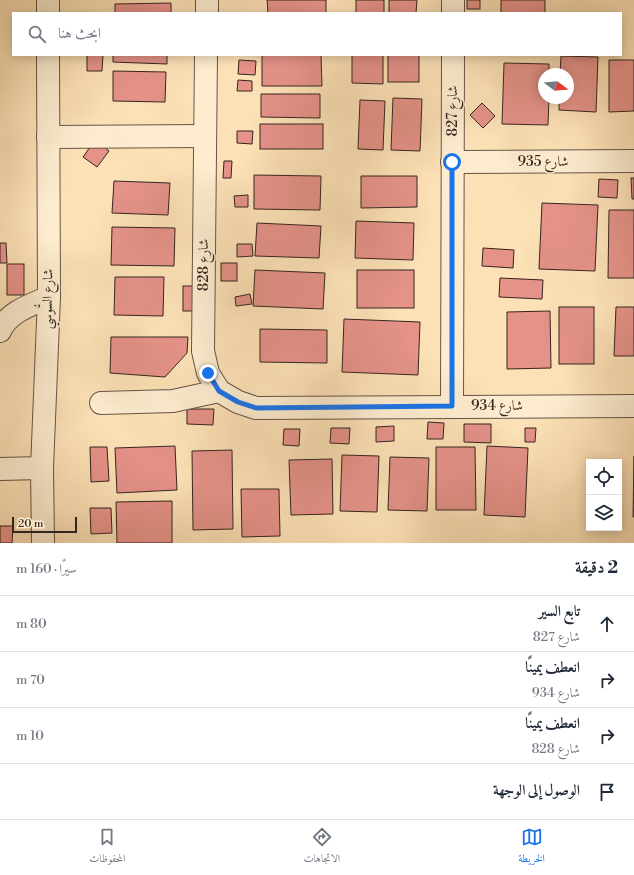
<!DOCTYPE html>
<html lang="ar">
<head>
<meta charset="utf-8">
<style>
  :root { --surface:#fff; --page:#f2f2f3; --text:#1f2937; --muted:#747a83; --line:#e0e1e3; --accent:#1a73e8 }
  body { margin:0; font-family:"Libre Bodoni",Amiri,serif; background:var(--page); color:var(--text); direction:rtl }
  .controls { position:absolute; right:12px; bottom:12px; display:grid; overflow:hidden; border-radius:0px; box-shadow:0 2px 10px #0003 }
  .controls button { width:36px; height:36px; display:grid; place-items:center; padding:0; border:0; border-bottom:1px solid var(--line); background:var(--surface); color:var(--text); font:20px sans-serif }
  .compass { position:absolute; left:538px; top:68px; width:36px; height:36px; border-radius:50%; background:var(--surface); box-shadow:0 2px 10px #0003; rotate:106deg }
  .scale { position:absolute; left:12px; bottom:10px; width:65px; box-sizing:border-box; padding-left:4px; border:2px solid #35251f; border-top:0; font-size:11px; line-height:14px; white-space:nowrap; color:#35251f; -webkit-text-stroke:3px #fdecd0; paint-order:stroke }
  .stop { position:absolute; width:12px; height:12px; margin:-9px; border:3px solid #1a73e8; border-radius:50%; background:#fff }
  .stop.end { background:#1a73e8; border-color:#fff; box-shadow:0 1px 4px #0008 }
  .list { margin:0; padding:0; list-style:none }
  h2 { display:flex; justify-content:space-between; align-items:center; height:52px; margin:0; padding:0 16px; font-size:17px }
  h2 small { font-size:13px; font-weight:400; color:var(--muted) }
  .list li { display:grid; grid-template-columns:26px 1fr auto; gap:12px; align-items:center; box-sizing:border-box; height:56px; padding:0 16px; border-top:1px solid var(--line) }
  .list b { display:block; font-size:15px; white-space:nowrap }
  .list p { margin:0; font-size:13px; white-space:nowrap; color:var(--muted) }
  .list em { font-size:13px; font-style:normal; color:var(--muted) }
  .icon { flex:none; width:22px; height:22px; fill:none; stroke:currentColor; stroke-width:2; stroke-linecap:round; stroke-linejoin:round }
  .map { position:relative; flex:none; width:634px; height:543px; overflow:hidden; direction:ltr }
  .search { position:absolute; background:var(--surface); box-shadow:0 2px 10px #0003; left:12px; right:12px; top:12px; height:44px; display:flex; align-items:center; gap:10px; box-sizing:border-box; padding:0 14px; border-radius:0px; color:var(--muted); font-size:15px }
  .sheet { height:276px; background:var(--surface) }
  nav { display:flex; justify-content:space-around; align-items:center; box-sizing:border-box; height:56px; border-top:1px solid var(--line); background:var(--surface); font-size:11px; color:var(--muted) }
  nav a { display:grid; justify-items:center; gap:2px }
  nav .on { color:var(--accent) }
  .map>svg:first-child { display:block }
</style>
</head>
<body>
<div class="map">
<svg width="634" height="543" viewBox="0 0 634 543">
  <rect width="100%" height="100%" fill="#fce1b6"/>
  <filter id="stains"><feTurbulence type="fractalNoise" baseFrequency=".005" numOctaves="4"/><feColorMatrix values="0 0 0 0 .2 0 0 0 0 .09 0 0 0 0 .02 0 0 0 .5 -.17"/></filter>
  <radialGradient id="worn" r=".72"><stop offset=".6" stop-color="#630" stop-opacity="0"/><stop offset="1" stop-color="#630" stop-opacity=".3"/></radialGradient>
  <g fill="#e59289" stroke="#35251f">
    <polygon points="267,0 326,0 326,13 268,13"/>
    <rect x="356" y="0" width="28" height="13"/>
    <polygon points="389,0 417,0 416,13 389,13"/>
    <rect x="467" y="0" width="13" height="9"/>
    <rect x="501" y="0" width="44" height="13"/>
    <polygon points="171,3 171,13 115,13 115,4"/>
    <polygon points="87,55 103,55 102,71 87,71"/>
    <polygon points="113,55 167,55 167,64 113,62"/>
    <polygon points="262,55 321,55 322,86 262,86"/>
    <polygon points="352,55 383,55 383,84 352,83"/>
    <rect x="388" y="55" width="31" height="27"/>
    <polygon points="561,56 598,57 596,112 559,110 559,98 568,98 568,74 560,74"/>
    <polygon points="239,60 256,61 255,75 238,74"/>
    <polygon points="609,60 634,60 634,111 609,112"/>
    <polygon points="504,63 549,64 549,74 544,74 544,98 549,98 548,125 502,124"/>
    <polygon points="113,71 166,72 165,102 113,101"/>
    <polygon points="238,80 252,81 252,91 237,91"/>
    <polygon points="261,94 320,94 320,118 261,117"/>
    <polygon points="393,98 422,99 420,151 391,150"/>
    <polygon points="360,100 385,101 383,150 358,149"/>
    <polygon points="482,103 495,116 483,128 470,115"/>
    <rect x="260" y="124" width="63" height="25"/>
    <polygon points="237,131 253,131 252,144 237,143"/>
    <polygon points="95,140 109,151 97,167 83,157"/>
    <polygon points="224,161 232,161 231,178 223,178"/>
    <polygon points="254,175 321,176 320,210 254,209"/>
    <polygon points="361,176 417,176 417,207 361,208"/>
    <polygon points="631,178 634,178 634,199 632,199"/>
    <polygon points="599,179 618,180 617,198 598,197"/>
    <polygon points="114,181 170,183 168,215 112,213"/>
    <polygon points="248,195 248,207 235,207 234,196"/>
    <polygon points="542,203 598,205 595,271 539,269"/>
    <polygon points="609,210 634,210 634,278 608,278"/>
    <polygon points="356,221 414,223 413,260 355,258"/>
    <polygon points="257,223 321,226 319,258 255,256"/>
    <polygon points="112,227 175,228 174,266 111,265"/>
    <polygon points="0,243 6,243 7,263 0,263"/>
    <polygon points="237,244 252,244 253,256 237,257"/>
    <polygon points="483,248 514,250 513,268 482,266"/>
    <rect x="221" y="263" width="16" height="18"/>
    <rect x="7" y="264" width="17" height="31"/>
    <polygon points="255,270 325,273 323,309 253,306"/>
    <rect x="357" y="270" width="57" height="38"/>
    <polygon points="115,277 164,277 163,316 114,315"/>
    <polygon points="500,278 543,280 542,299 499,297"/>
    <rect x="183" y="286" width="15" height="25"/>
    <polygon points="250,294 252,304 236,306 235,297"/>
    <rect x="559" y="307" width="35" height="57"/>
    <polygon points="616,307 634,307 634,356 614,356"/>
    <polygon points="550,311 551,368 507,369 507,312"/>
    <polygon points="344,319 420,322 418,375 342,372"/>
    <polygon points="260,329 327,330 327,363 260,362"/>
    <polygon points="111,337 188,337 187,353 165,377 110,373"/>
    <polygon points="187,409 214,409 213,425 187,424"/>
    <polygon points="428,422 444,423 443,439 427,439"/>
    <polygon points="464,424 491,424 491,443 464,442"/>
    <polygon points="394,426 394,441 376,442 376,427"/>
    <polygon points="331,428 350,428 349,444 330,443"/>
    <polygon points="525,428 536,428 535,442 525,442"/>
    <polygon points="284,429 300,429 299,446 283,445"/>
    <polygon points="175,446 177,490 117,493 115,448"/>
    <polygon points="487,446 528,448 525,517 484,515"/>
    <polygon points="90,447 107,447 109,481 91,482"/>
    <polygon points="436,447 475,447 476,510 436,510"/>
    <polygon points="232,450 233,529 193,530 192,451"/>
    <polygon points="342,455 379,456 377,512 340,511"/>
    <polygon points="634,456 634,517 633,517"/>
    <polygon points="390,457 429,458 427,511 388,510"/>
    <polygon points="332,459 333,514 291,515 289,460"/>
    <polygon points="241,489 279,489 280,536 242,537"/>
    <polygon points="172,501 172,543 117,543 116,502"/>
    <polygon points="90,508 111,508 112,533 91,534"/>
    <polygon points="0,526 13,526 12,543 0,543"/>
  </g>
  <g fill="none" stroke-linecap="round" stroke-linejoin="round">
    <g stroke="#675445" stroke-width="24">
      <g id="minor">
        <polyline points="48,0 48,13"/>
        <polyline points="207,13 207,0"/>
        <polyline points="453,13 453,0"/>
        <polyline points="206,55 203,351 208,373 219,391"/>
        <polyline points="48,137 204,136"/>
        <polyline points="452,162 634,161"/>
        <path d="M 0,331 C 8,312 31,305 49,297"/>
        <polyline points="219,391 238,402 256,408 634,406"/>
        <polyline points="101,403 173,401 219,391"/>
        <polyline points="452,406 453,55"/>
        <polyline points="0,469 42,468"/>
        <polyline points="43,543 42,468 49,297 48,55"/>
      </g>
    </g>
    <use href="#minor" stroke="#fdecd0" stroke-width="22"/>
  </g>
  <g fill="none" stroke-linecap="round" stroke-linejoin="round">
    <polyline stroke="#1a73e8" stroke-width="5" points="208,373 219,391 238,402 256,408 452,406 452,162"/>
  </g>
  <g text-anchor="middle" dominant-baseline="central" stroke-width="3" stroke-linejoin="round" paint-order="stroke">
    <g font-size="14" fill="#35251f" stroke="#fdecd0">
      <text transform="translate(453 111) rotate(-90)">شارع 827</text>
      <text x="543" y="162">شارع 935</text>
      <text transform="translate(204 265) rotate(-90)">شارع 828</text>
      <text transform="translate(48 299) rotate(-89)">شارع السُّوسي</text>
      <text x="497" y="406">شارع 934</text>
    </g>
  </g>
  <rect width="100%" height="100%" filter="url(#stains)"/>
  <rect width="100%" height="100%" fill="url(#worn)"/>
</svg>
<div class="controls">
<button><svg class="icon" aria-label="locate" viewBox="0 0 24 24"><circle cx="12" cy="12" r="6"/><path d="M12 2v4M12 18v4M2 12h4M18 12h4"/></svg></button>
<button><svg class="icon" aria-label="layers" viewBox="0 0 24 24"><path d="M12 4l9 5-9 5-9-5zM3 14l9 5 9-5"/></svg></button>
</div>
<svg class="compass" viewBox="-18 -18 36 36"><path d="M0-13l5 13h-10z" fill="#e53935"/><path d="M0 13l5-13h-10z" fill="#747a83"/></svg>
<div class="scale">20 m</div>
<div class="stop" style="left:452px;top:162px"></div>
<div class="stop end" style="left:208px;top:373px"></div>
<div class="search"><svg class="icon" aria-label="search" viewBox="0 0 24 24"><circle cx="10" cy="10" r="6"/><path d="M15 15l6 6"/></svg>ابحث هنا</div>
</div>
<section class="sheet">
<h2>2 دقيقة<small>سيرًا · 160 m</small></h2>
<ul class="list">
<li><svg class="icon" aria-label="ahead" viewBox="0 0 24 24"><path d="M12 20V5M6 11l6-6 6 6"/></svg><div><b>تابع السير</b><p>شارع 827</p></div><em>80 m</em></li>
<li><svg class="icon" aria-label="right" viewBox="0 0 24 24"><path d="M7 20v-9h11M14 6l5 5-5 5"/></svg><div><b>انعطف يمينًا</b><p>شارع 934</p></div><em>70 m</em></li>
<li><svg class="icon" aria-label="right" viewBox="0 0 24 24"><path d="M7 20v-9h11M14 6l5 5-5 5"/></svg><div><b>انعطف يمينًا</b><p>شارع 828</p></div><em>10 m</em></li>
<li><svg class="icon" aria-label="arrive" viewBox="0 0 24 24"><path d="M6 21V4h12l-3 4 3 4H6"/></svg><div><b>الوصول إلى الوجهة</b></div></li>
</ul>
</section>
<nav>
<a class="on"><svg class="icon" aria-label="map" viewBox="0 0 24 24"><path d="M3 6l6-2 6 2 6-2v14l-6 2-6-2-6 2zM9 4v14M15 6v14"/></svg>الخريطة</a>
<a><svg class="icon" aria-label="directions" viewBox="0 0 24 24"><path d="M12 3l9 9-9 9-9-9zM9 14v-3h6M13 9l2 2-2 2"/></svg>الاتجاهات</a>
<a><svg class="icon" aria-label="saved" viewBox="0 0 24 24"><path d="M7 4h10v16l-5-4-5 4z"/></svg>المحفوظات</a>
</nav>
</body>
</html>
